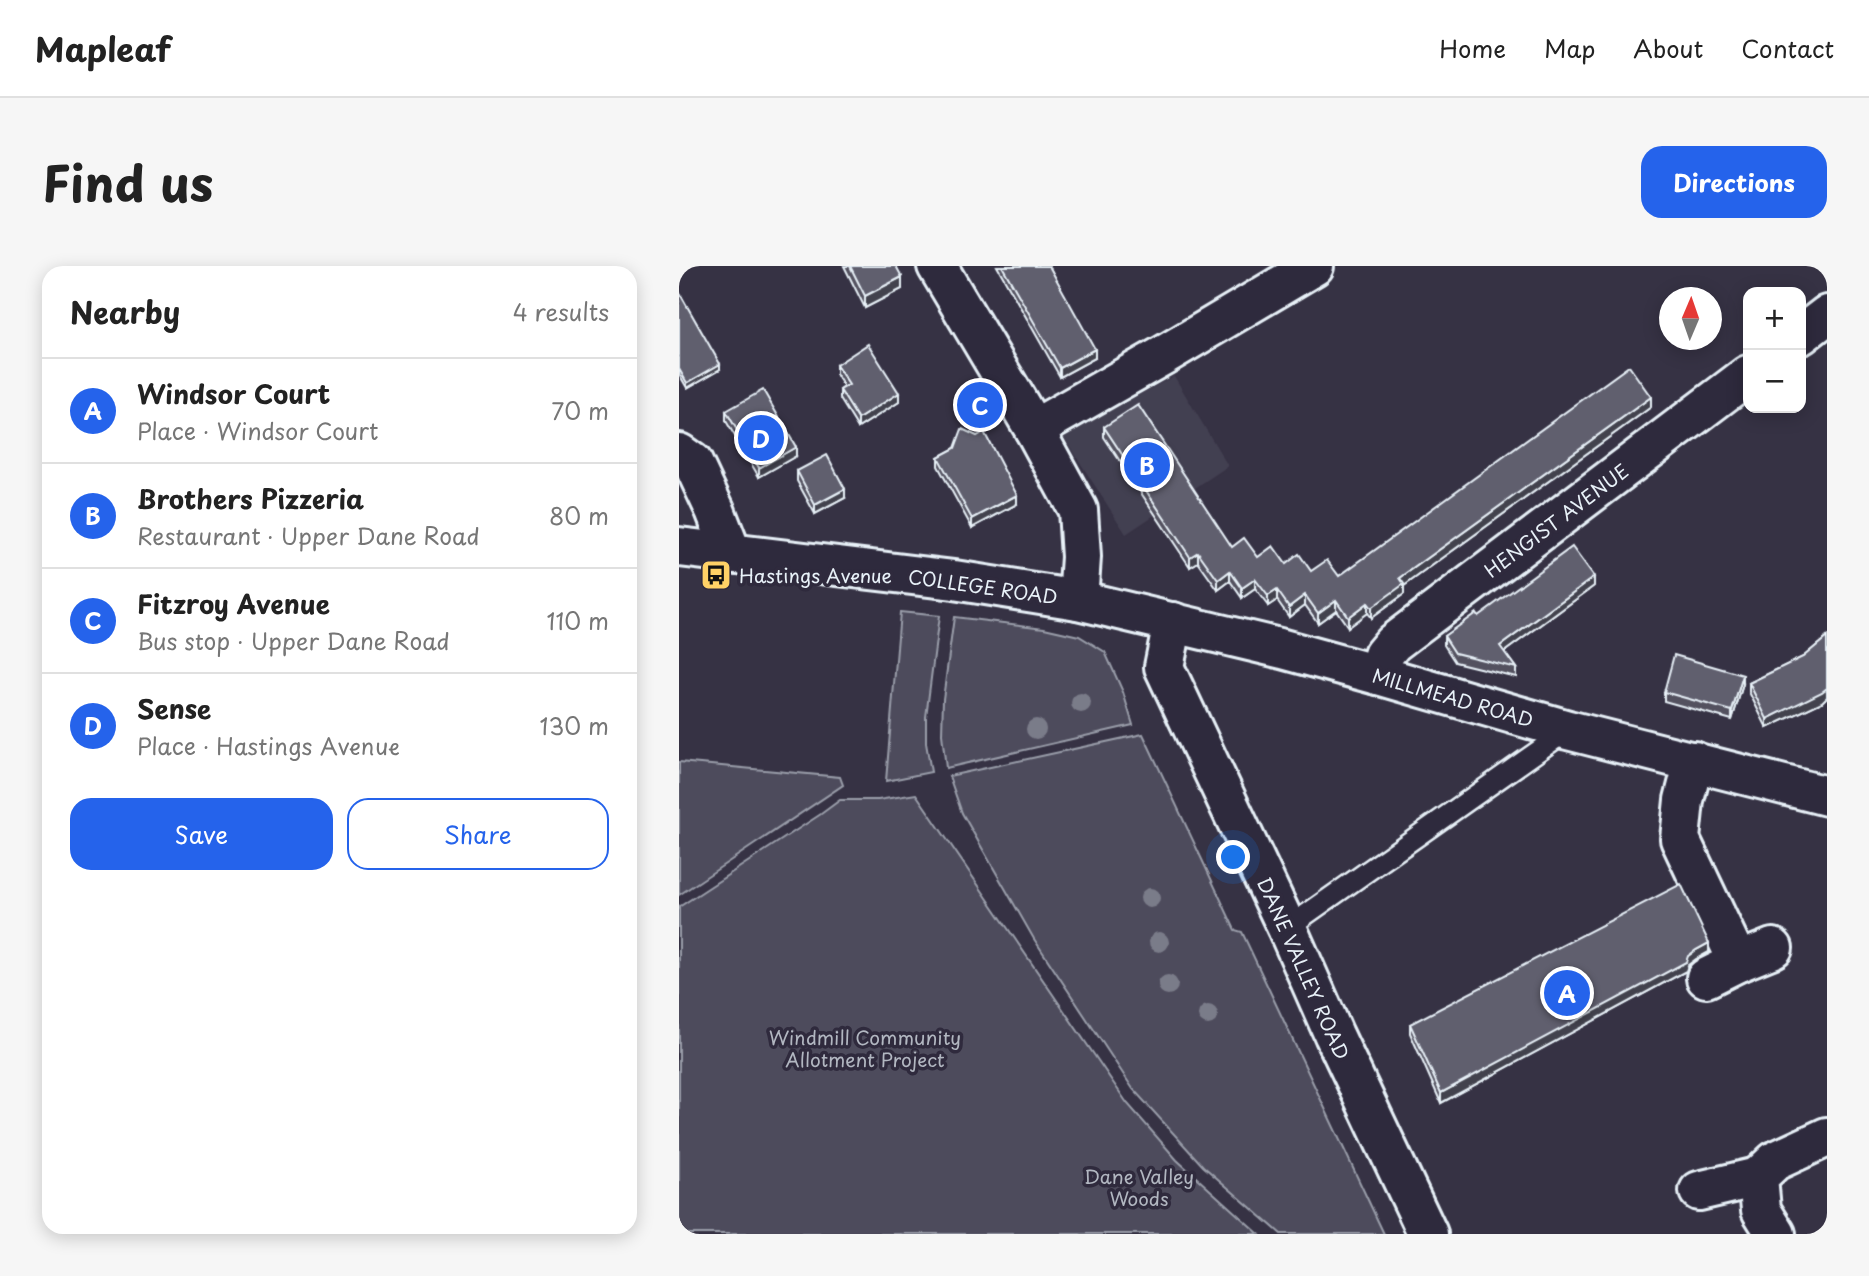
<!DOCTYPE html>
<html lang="en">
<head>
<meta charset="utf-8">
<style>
  :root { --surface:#fff; --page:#f6f6f6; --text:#222; --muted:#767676; --line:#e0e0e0; --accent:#2563eb }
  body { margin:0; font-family:"Playpen Sans",sans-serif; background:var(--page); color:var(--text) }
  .controls { position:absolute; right:21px; top:21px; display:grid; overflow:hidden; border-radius:14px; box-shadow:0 4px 18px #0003 }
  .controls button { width:63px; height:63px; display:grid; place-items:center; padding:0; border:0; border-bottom:2px solid var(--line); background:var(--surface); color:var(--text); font:35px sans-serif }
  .compass { position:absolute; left:980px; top:21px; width:63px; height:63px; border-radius:50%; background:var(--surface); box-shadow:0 4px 18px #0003; rotate:2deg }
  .you { position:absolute; left:555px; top:592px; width:24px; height:24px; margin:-18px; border:5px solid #fff; border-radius:50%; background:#1a73e8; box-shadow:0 0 0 10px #1a73e833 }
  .badge { display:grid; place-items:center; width:46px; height:46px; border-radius:50%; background:var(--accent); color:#fff; font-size:23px; font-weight:700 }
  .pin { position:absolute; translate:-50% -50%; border:4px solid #fff; box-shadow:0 2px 7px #0006 }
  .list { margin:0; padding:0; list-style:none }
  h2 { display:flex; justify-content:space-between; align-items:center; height:91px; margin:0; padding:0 28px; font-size:30px }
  h2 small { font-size:23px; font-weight:400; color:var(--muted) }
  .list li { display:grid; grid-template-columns:46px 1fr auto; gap:21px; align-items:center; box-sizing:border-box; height:105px; padding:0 28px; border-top:2px solid var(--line) }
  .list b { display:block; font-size:26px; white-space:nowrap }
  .list p { margin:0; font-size:23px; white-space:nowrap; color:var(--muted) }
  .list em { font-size:23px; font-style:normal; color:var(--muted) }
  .actions { display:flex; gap:14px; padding:21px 28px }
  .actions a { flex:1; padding:16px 0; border:2px solid var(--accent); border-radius:21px; text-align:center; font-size:24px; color:var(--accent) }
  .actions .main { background:var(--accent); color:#fff }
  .map { position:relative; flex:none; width:1148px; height:968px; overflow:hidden; border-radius:21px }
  header { display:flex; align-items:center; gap:42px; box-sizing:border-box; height:98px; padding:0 35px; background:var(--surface); border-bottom:2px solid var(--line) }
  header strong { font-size:33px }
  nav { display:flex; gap:38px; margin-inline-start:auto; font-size:24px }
  .intro { display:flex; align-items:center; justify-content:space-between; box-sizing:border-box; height:168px; padding:0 42px }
  h1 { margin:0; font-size:49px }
  .button { padding:18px 32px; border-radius:21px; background:var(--accent); color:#fff; font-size:24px; font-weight:700 }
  main { display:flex; gap:42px; padding:0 42px }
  aside { flex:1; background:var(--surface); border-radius:21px; box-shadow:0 4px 18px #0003 }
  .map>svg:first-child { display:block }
</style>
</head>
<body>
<header>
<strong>Mapleaf</strong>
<nav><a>Home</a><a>Map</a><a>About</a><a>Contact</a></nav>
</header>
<div class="intro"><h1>Find us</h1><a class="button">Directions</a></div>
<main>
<aside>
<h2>Nearby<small>4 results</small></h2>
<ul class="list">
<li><span class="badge">A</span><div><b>Windsor Court</b><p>Place · Windsor Court</p></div><em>70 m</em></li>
<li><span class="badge">B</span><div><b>Brothers Pizzeria</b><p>Restaurant · Upper Dane Road</p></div><em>80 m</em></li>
<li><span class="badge">C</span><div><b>Fitzroy Avenue</b><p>Bus stop · Upper Dane Road</p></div><em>110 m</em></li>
<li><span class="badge">D</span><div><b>Sense</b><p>Place · Hastings Avenue</p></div><em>130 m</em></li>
</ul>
<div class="actions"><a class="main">Save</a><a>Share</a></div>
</aside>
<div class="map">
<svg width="1148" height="968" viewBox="0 0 1148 968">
  <rect width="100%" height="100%" fill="#363244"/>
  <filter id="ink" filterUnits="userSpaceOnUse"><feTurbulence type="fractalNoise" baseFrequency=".0143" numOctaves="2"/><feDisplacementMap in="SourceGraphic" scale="14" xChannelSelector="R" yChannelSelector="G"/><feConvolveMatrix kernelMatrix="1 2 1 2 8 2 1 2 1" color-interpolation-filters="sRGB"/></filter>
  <g filter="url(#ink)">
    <polygon fill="#433f51" points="495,110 549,200 447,268 384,170"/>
    <g fill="#4d4b5c" stroke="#9a9eaa" stroke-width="2">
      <polygon points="221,346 260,350 247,451 247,477 252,506 207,515"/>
      <polygon points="275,351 365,362 400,370 426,386 444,426 454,459 267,502 263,468 264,433"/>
      <polygon points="464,468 556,664 563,666 705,968 602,968 524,900 454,823 355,673 283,547 270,510"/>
      <polygon points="0,496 161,511 164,519 0,629"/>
      <polygon points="237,528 448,837 498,894 580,968 0,968 0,641 142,548 161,534 199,534"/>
    </g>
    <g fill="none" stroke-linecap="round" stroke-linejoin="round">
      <g stroke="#e8f1f8" stroke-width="24">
        <polyline id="service" points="608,662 889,464"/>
      </g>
      <g stroke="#e8f1f8" stroke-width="44">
        <g id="minor">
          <polyline points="1122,69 1148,49"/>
          <polyline points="355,163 485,89 635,0"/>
          <polyline points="0,187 14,197 36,244 53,288"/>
          <polyline points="494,356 485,401 608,662 655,769 749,968"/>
          <polyline points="699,409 704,389 714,377 1069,109"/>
          <polyline points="1015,495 1005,534 1001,573 1059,696"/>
          <polyline points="1027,712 1059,696 1094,682"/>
          <polyline points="1020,925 1079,911"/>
          <polyline points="1097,968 1082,944 1079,911 1096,895 1148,871"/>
        </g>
      </g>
      <g stroke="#e8f1f8" stroke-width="44">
        <polyline id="tertiary" points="258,0 355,163 399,244 402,291 399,334"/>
      </g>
      <g stroke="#e8f1f8" stroke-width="44">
        <polyline id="secondary" points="0,281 275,314 399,334 604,383 699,409 889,464 1148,530"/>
      </g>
      <use href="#service" stroke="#2f2a3d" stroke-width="19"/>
      <use href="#minor" stroke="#2f2a3d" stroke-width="38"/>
      <use href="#tertiary" stroke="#2f2a3d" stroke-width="38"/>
      <use href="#secondary" stroke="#2f2a3d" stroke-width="38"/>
    </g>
    <g fill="#7a7b89">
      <circle cx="402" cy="437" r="10"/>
      <circle cx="357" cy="463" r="10"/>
      <circle cx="471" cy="632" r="10"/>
      <circle cx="480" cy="676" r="10"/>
      <circle cx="489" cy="719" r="10"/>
      <circle cx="529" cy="749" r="10"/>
    </g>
    <g fill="#53515f" stroke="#e8f1f8" stroke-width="2">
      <polygon points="165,0 217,0 223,23 186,42"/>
      <polygon points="318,0 370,0 416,92 381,111"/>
      <polygon points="0,26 41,103 8,122 0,108"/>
      <polygon points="157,99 220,136 179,162 161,133 161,124 165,121 157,108"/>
      <polygon points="972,141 725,320 725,328 692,352 688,347 669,361 657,344 639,357 626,339 610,351 598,334 589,340 576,323 563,332 551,315 539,324 519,296 511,301 425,171 425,161 553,281 579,291 607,298 632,305 660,310"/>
      <polygon points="47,145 117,190 80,211 47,155"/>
      <polygon points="298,170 338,238 293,262 259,200 259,191"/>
      <polygon points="118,205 166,232 136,248 118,215"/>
      <polygon points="915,320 825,386 837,402 837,411 776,396 765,379 765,370 799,350"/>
      <polygon points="1148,371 1148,431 1143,436 1088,462 1070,426 1070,417 1124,391"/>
      <polygon points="1064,418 1053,454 985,435 985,426"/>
      <polygon points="1030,686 1017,693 1009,699 1007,705 762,837 731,767 731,758"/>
    </g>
    <g fill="#43424d" stroke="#e8f1f8" stroke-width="2">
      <polygon points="223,11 223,23 186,42 186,30"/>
      <polygon points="416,83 416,92 381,111 381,102"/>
      <polygon points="41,98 41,103 8,122 8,117"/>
      <polygon points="220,127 220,136 179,162 179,153"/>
      <polygon points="972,131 972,141 725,320 725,328 692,352 692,342 721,312"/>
      <polygon points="117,181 117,190 80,211 80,202"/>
      <polygon points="166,223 166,232 136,248 136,239"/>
      <polygon points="338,229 338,238 293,262 293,253"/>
      <polygon points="519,286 519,296 511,301 511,291"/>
      <polygon points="551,305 551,315 539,324 539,314"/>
      <polygon points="915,311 915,320 821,389 821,380"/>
      <polygon points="576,313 576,323 563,332 563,322"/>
      <polygon points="598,324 598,334 589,340 589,330"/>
      <polygon points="626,329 626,339 610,351 610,341"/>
      <polygon points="657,334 657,344 639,357 639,347"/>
      <polygon points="688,337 688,347 669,361 669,351"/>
      <polygon points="1064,409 1064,418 1053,454 1053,445"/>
      <polygon points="1148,422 1148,431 1143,436 1088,462 1088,453"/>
      <polygon points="1030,677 1030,686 1017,693 1009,699 1007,705 762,837 762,827 1009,690 1017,684"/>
    </g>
    <g fill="#605e6e" stroke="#e8f1f8" stroke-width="2">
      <polygon points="171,0 217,0 223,11 186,30"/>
      <polygon points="323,0 370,0 416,83 381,102"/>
      <polygon points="0,26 41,98 8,117 0,103"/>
      <polygon points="189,78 220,127 179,153 161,124 170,119 157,99"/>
      <polygon points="950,100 972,131 721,312 725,318 692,342 688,337 669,351 657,334 639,347 626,329 610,341 598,324 589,330 576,313 563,322 551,305 539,314 519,286 511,291 425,161 459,139 553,281 565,272 579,291 594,280 607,298 620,288 632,305 648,294 660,310"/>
      <polygon points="84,124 117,181 80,202 47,145"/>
      <polygon points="283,163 298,170 305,166 338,229 293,253 259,191 276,182"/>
      <polygon points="148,189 166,223 136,239 118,205"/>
      <polygon points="893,281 915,311 821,380 837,402 776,387 765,370 797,347 799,350"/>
      <polygon points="1148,371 1148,422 1143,426 1088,453 1070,417 1124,391"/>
      <polygon points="995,389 1064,409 1053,445 985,426"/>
      <polygon points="1002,618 1030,677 1017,684 1009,690 1007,696 762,827 731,758"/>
    </g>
  </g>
  <defs>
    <g id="bus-square" transform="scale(1.575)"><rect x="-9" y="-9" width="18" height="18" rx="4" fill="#ffd166" stroke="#2f2a3d"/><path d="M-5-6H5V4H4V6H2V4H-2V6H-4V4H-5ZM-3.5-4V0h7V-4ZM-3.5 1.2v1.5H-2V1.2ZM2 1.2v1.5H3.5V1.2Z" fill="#111"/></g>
  </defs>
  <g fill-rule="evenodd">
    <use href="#bus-square" x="37" y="309"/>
  </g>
  <g text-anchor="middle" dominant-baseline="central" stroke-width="7" stroke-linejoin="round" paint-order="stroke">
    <g font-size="19" fill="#e8f1f8" stroke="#2f2a3d">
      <text transform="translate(877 254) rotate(-37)">HENGIST AVENUE</text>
      <text transform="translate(304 320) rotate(8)">COLLEGE ROAD</text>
      <text transform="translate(774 431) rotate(16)">MILLMEAD ROAD</text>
      <text transform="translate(625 702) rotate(66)">DANE VALLEY ROAD</text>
    </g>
    <g font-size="19" fill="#e8f1f8" stroke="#2f2a3d" text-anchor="start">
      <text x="60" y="309">Hastings Avenue</text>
    </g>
    <g font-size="19" fill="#b2b7c1" stroke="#2f2a3d">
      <text x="186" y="771">Windmill Community<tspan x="186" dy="22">Allotment Project</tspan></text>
      <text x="460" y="910">Dane Valley<tspan x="460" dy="22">Woods</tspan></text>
    </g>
  </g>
</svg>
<div class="controls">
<button>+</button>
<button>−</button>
</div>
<svg class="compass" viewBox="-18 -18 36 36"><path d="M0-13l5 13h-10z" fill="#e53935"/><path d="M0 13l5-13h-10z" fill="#767676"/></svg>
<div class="you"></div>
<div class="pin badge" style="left:888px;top:727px">A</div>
<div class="pin badge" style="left:468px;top:199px">B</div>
<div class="pin badge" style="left:301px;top:139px">C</div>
<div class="pin badge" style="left:82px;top:172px">D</div>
</div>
</main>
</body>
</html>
